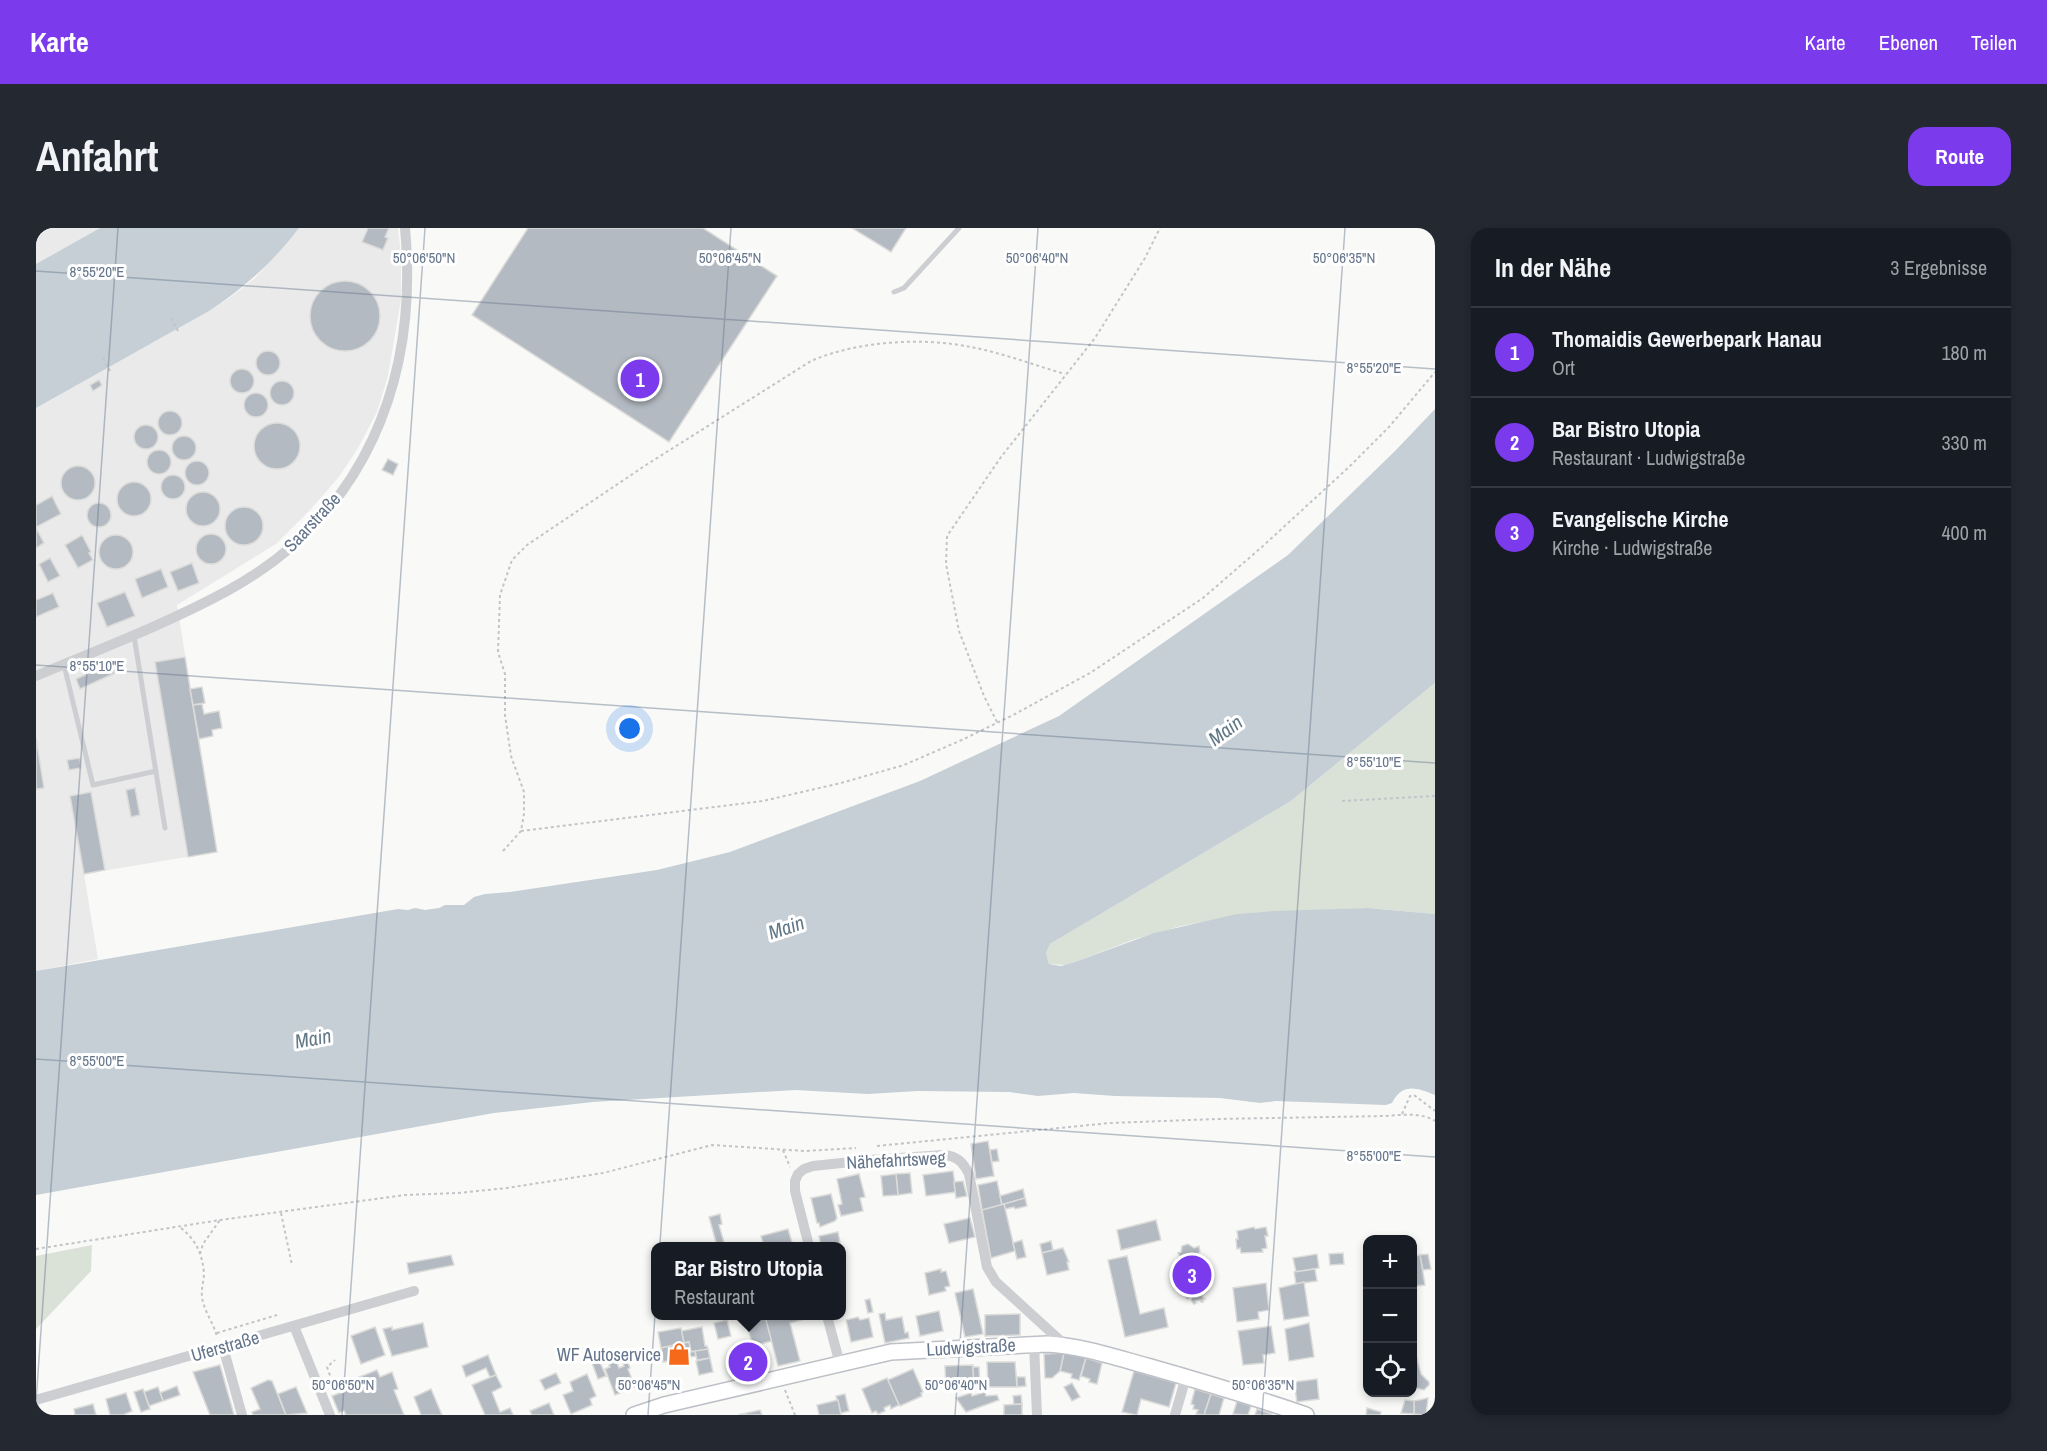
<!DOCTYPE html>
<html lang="de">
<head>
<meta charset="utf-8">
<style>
  :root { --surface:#171b24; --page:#242831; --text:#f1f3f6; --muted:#9ea1a6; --line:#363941; --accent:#7c3aed }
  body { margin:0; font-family:"Archivo Narrow",sans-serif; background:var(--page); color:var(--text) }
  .controls { position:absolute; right:18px; bottom:18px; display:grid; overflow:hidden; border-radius:12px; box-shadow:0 3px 9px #0003 }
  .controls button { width:54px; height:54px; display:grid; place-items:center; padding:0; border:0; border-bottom:2px solid var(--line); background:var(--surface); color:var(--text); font:30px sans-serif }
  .you { position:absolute; left:594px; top:501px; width:21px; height:21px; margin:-15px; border:4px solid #fff; border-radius:50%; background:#1a73e8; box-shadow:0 0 0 9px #1a73e833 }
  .badge { display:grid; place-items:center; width:39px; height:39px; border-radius:50%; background:var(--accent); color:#fff; font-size:20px; font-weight:700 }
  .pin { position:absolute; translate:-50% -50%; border:3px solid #fff; box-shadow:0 2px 6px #0006 }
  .popup { position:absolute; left:615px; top:1014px; width:195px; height:78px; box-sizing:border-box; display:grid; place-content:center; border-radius:12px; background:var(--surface); filter:drop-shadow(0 2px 4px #0005); font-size:20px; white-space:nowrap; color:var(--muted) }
  .popup b { font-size:22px; color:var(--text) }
  .popup::after { content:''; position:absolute; left:50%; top:100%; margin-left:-12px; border:12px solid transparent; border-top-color:var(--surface) }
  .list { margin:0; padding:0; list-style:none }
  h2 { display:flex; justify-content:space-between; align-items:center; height:78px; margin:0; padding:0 24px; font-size:26px }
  h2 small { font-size:20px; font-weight:400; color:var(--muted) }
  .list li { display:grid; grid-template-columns:39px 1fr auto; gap:18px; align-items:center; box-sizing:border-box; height:90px; padding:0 24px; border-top:2px solid var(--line) }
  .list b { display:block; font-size:22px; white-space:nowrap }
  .list p { margin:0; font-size:20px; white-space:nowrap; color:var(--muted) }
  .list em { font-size:20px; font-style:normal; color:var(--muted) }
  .icon { flex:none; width:33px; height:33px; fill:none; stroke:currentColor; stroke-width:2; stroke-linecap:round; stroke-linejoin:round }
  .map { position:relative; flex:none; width:1399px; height:1187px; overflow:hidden; border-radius:18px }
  header { display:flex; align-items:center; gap:36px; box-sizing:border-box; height:84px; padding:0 30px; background:var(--accent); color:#fff }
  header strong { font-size:28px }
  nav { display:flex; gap:33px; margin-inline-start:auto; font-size:21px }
  .intro { display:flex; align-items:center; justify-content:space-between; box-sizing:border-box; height:144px; padding:0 36px }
  h1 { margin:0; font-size:42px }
  .button { padding:15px 27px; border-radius:18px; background:var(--accent); color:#fff; font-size:21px; font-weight:700 }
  main { display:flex; gap:36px; padding:0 36px }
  aside { flex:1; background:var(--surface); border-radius:18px; box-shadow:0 3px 9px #0003 }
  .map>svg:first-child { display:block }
</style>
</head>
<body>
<header>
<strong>Karte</strong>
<nav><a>Karte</a><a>Ebenen</a><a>Teilen</a></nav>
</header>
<div class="intro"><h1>Anfahrt</h1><a class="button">Route</a></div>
<main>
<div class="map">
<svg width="1399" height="1187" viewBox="0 0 1399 1187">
  <rect width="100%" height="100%" fill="#f9f9f7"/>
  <g fill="#eaeaea">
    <polygon points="0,0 64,0 0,36"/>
    <polygon points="263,0 362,0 365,27 365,71 352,148 341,184 321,222 302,250 275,281 240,316 141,377 181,624 48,646 62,731 0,743 0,180 173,83 196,68 219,50"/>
  </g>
  <g fill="#dae2d7">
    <polygon points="1399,455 1399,686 1332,680 1215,685 1145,698 1099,711 1031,737 1013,736 1010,725 1014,716 1255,573"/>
    <polygon points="56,1017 55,1043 0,1101 0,1028"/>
  </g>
  <g fill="#c5cfd5">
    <path d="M 64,0 L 263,0 C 237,34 208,60 173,83 L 0,180 L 0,36 Z"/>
    <path d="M 1399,181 L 1399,455 L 1255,573 L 1014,716 L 1010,725 L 1013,736 L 1025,738 L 1036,735 L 1118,705 L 1201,686 L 1239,683 L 1332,680 L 1399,686 L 1399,867 C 1380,859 1366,855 1356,875 L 1350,877 L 1240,873 L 1224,875 L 1184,870 L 1079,868 L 1038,865 L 1002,868 L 973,864 L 882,863 L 832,866 L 759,862 L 557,874 L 458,885 L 0,967 L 0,743 L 362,681 L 372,682 L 379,680 L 389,682 L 403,680 L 409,677 L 428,677 L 438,669 L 449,666 L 474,664 L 621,642 L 694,624 L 884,553 L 1023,488 L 1252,327 L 1360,222 Z"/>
  </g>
  <g fill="#b4bac2" stroke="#dbdbd9" stroke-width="1.5">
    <polygon points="332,0 353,0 349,9 352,10 347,22 326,14"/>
    <polygon points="492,0 667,0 741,48 633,214 436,87"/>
    <polygon points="816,0 870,0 855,24"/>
    <circle cx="309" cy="88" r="35"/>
    <circle cx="232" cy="135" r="12"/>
    <circle cx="206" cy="153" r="12"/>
    <polygon points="63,152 66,157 57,163 54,157"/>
    <circle cx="246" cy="165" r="12"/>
    <circle cx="220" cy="177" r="12"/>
    <circle cx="134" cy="195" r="12"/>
    <circle cx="241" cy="218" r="23"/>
    <circle cx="110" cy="209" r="12"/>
    <circle cx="148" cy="220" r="12"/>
    <circle cx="123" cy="234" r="12"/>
    <polygon points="352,231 362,236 357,247 346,242"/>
    <circle cx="161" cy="245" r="12"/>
    <circle cx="42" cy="255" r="17"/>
    <circle cx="137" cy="259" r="12"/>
    <circle cx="98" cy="271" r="17"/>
    <circle cx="167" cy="281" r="17"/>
    <polygon points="16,268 25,286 0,299 0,277"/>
    <circle cx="63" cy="287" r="12"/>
    <circle cx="208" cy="298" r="19"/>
    <polygon points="0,300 8,315 0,320"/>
    <circle cx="175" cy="321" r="15"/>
    <circle cx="80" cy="324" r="17"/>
    <polygon points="46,307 55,324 53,325 57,332 42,340 29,317"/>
    <polygon points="14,330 24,348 12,354 3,336"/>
    <polygon points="156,335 163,355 142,363 134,344"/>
    <polygon points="125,341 132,359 106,370 99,351"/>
    <polygon points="89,364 99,388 71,399 61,375"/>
    <polygon points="17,365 23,379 0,389 0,372"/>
    <polygon points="149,429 181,624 152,629 119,434"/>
    <polygon points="84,431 88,441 44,461 40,451"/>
    <polygon points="166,459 169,475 157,477 154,461"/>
    <polygon points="166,476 168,486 183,483 186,500 176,502 177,508 163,511 157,477"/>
    <polygon points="0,510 8,560 0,561"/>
    <polygon points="44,530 45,540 33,542 31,532"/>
    <polygon points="99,560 104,587 95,589 90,562"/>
    <polygon points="55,564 69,642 48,646 34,568"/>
    <polygon points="952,913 958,948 940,951 935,916"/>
    <polygon points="961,921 963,933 956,934 954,922"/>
    <polygon points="917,943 920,964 890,968 887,947"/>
    <polygon points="874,945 876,965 862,967 860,946"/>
    <polygon points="823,946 829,969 824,970 827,983 805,988 802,977 806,976 801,951"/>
    <polygon points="860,946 862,967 847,968 845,948"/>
    <polygon points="927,953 931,968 920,970 918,954"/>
    <polygon points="961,953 966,977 946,982 942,957"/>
    <polygon points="987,961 989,970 966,977 964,968"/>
    <polygon points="795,966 801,990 799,993 784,999 783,995 781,995 775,970"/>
    <polygon points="989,970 991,978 979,981 978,979 969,981 968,976"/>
    <polygon points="968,976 979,1023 955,1030 946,982"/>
    <polygon points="684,986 686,996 683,997 689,1018 681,1018 673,989"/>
    <polygon points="934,990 939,1009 913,1015 908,996"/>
    <polygon points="1120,992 1125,1012 1085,1022 1081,1002"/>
    <polygon points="1218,999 1219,1001 1230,999 1232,1008 1229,1008 1231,1020 1226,1021 1227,1024 1205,1025 1204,1020 1201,1021 1200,1011 1202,1011 1201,1003"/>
    <polygon points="752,1001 757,1018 728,1018 725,1008"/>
    <polygon points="802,1004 806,1025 805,1018 785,1018 783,1008"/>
    <polygon points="986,1012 990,1029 981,1031 977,1015"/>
    <polygon points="1015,1013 1017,1022 1006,1025 1004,1016"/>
    <polygon points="1152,1016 1158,1020 1163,1018 1164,1024 1161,1026 1163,1035 1166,1036 1164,1037 1168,1045 1166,1045 1168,1052 1170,1053 1168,1054 1170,1062 1172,1063 1166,1068 1169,1071 1167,1071 1167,1074 1165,1074 1165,1072 1159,1073 1160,1075 1158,1076 1155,1072 1156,1068 1152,1071 1150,1070 1149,1067 1151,1067 1147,1058 1149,1057 1145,1049 1147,1048 1145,1041 1143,1039 1145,1039 1141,1031 1144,1029 1142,1025 1145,1024 1146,1018"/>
    <polygon points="1027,1020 1033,1034 1031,1034 1033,1042 1011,1047 1006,1025"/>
    <polygon points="1307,1025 1308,1036 1294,1037 1293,1026"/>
    <polygon points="1281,1026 1283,1040 1260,1044 1257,1030"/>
    <polygon points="1392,1026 1395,1041 1387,1042 1384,1027"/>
    <polygon points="415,1027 418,1037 373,1046 371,1035"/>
    <polygon points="1384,1027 1389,1057 1376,1058 1376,1029"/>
    <polygon points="1091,1028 1104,1086 1128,1080 1132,1099 1089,1109 1072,1032"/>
    <polygon points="905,1041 905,1044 910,1043 914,1058 909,1059 910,1063 893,1067 889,1045"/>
    <polygon points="1279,1041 1281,1053 1260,1056 1258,1044"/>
    <polygon points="1268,1054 1273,1088 1248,1092 1243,1060"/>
    <polygon points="1230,1055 1233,1082 1222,1084 1223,1091 1201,1094 1197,1060"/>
    <polygon points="937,1061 947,1106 929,1109 919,1065"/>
    <polygon points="834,1071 837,1084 832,1085 829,1072"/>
    <polygon points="903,1083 907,1103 884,1108 880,1088"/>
    <polygon points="849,1085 850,1092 866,1089 869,1105 872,1104 873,1110 849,1115 843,1086"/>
    <polygon points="984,1086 984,1107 949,1108 949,1087"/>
    <polygon points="708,1088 729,1088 736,1113 717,1118"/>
    <polygon points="729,1088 780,1088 754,1095 764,1133 742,1138"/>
    <polygon points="822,1089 824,1092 833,1090 837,1109 815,1114 810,1092"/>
    <polygon points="691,1092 695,1108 682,1111 678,1095"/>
    <polygon points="387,1095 392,1119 356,1128 347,1101 356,1099 356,1102"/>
    <polygon points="1273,1095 1278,1129 1253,1133 1249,1101"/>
    <polygon points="1235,1098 1239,1125 1227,1127 1228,1135 1207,1137 1202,1103"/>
    <polygon points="339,1099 349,1127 325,1136 315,1108"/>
    <polygon points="666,1099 669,1118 671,1118 672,1121 655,1124 653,1114 648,1115 645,1103"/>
    <polygon points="645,1100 648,1115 625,1120 622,1104"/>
    <polygon points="653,1114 655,1124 659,1123 660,1128 627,1134 625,1120"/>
    <polygon points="723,1117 725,1127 721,1128 724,1140 705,1144 699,1122"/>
    <polygon points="672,1121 674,1130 661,1132 659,1123"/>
    <polygon points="1028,1124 1050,1130 1043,1152 1035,1150 1036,1146 1024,1143"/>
    <polygon points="1028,1125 1024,1143 1016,1150 1009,1150 1008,1126"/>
    <polygon points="452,1127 460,1147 454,1149 450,1140 430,1149 426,1138"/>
    <polygon points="1376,1127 1380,1127 1385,1146 1393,1154 1393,1157 1388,1162 1376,1159"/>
    <polygon points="590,1129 594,1140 592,1141 599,1159 579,1167 569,1141 574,1139 573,1137 580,1132 583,1140 588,1138 585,1131"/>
    <polygon points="674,1130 677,1144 663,1147 660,1133"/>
    <polygon points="1050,1130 1066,1135 1061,1156 1053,1154 1054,1151 1045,1148"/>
    <polygon points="563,1132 570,1148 562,1151 556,1135"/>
    <polygon points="951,1134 979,1134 981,1159 952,1159"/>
    <polygon points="184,1137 198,1187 174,1187 157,1144"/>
    <polygon points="937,1137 938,1162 910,1162 909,1138"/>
    <polygon points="937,1139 943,1139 944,1160 938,1160"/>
    <polygon points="877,1141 887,1164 885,1165 886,1168 864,1178 862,1175 852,1152"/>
    <polygon points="341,1142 344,1149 356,1144 362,1161 358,1162 368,1187 310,1187 308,1183 303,1185 296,1168 309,1163 306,1156"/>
    <polygon points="1098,1143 1140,1155 1133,1179 1105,1171 1101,1187 1086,1184"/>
    <polygon points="520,1145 525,1155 509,1162 504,1152"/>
    <polygon points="551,1146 560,1168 554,1171 556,1177 535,1186 527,1167 537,1163 534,1154"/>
    <polygon points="460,1147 466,1159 456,1164 464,1184 474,1180 477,1187 449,1187 436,1157"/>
    <polygon points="981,1149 989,1149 990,1158 981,1159"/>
    <polygon points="851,1150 863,1177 855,1181 854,1177 848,1180 849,1183 842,1186 840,1183 836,1185 826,1161"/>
    <polygon points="1281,1151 1283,1171 1261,1174 1258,1154"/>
    <polygon points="232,1152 236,1153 250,1187 217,1187 216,1184 224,1181 215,1160"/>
    <polygon points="1036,1155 1044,1169 1036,1173 1028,1159"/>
    <polygon points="141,1158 144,1167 127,1173 124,1165"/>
    <polygon points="122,1159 127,1173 113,1178 108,1164"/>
    <polygon points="260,1159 271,1185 250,1187 242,1166"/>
    <polygon points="107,1161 114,1181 105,1184 98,1164"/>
    <polygon points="395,1161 406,1187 385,1187 378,1169"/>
    <polygon points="1159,1161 1175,1166 1168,1187 1160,1186 1162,1182 1157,1181 1158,1177 1155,1176"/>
    <polygon points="949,1164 950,1168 961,1167 963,1172 930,1184 920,1170 935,1165 936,1168"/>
    <polygon points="90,1165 96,1183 87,1187 74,1187 70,1171"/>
    <polygon points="809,1166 813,1183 805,1185 800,1168"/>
    <polygon points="1175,1166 1188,1170 1183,1187 1168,1187"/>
    <polygon points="985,1167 986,1176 978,1177 977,1168"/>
    <polygon points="1392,1170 1390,1187 1378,1186 1378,1173"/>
    <polygon points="802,1172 805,1187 783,1187 781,1177"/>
    <polygon points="1369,1172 1378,1173 1378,1186 1365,1185"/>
    <polygon points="1201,1173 1215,1178 1212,1187 1197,1186"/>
    <polygon points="513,1175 518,1187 496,1187 494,1183"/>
    <polygon points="57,1176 60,1187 39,1187 38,1181"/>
    <polygon points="986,1176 986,1187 968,1187 968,1177"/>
    <polygon points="1331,1180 1345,1184 1344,1187 1330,1187"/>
    <polygon points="1221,1181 1236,1186 1235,1187 1219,1187"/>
    <polygon points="724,1182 726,1187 702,1187"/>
  </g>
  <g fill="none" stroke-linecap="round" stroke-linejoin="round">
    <g stroke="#bdc1c7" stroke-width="18">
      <path id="secondary" d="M 598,1187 L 628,1177 L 855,1124 L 1011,1116 C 1045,1118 1078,1129 1111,1138 C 1164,1153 1217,1169 1270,1187"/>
    </g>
    <g stroke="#c2c4c7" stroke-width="2" stroke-dasharray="3 3" stroke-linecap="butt">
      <polyline points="135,90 142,103"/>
      <polyline points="67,130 74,143"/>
      <polyline points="961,494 948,468 923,403 910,336 911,308 965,229 1059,110 1109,30 1124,0"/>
      <polyline points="1306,573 1399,568"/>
      <polyline points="485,603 727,573 805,555 868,537 928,511 979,486 1054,445 1167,370 1227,318 1313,239 1353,199 1399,144"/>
      <path d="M 467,623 L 485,603 L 488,586 L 488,564 L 475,528 L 469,487 L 469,446 L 462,424 L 464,367 L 476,332 L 491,317 L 610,237 L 775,133 C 821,113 886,109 935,119 C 966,125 998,137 1029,146"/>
      <polyline points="1366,886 1374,868 1378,867 1399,883"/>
      <path d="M 841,918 L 1074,895 L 1181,891 L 1349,888 C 1365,887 1385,884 1399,893"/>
      <polyline points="747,922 754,939"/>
      <polyline points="245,985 256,1037"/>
      <path d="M 145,1000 C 160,1012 166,1025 168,1045 C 168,1053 165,1061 166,1069 C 168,1084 178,1095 181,1109"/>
      <polyline points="0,1021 184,992 369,967 422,965 471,960 567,945 676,917 769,923 820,920"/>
      <polyline points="164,1026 167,1016 184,992"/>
      <polyline points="181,1105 241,1087"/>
      <polyline points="296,1153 291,1139 299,1132"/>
      <polyline points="749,1162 759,1187"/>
    </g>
    <g stroke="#ccced2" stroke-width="5">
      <polyline points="858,64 868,60 923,0"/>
      <polyline points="98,408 129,600"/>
      <polyline points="28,437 57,557 120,543"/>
    </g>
    <g stroke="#ccced2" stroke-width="10">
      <path d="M 0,448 C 64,421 130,396 191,363 C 329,288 383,152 369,0"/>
      <path d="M 773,1018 L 759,963 L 759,953 L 762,946 L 768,941 L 777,938 L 834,932 L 908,927 C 921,928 927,934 933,946 L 951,1039 L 960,1054 L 1029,1117"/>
      <polyline points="791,1088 804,1136"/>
      <polyline points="258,1098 294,1187"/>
      <polyline points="998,1116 1001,1187"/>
      <polyline points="187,1119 206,1187"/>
      <polyline points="0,1172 378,1063"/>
      <polyline points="1139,1187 1150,1149"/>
    </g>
    <use href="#secondary" stroke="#fff" stroke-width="15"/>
  </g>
  <path fill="none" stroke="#65758b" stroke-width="1.5" stroke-opacity="0.45" d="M 0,43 L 1399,141M 0,437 L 1399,535M 0,831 L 1399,929M 0,1174 L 82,0M 306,1187 L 389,0M 612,1187 L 695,0M 919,1187 L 1002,0M 1226,1187 L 1309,0"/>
  <defs>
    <g id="shop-bare" transform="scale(1.8)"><path d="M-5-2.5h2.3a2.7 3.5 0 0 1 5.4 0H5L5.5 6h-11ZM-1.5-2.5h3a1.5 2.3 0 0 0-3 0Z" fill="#f6681a" stroke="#fff" stroke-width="2.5" paint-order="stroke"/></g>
  </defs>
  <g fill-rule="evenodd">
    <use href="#shop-bare" x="643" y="1126"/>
  </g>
  <g text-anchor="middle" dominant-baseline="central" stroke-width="6" stroke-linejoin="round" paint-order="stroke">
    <g font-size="18" fill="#65758b" stroke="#fff">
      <text transform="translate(276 294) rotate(-47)">Saarstraße</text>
      <text transform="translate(860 932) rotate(-3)">Nähefahrtsweg</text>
      <text transform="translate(189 1118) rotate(-16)">Uferstraße</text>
      <text transform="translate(935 1119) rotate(-3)">Ludwigstraße</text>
    </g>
    <g font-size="18" fill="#65758b" stroke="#fff" text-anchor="end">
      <text x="625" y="1126">WF Autoservice</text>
    </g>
    <g font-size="20" font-style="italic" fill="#617786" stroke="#fff">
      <text transform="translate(1189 502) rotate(-36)">Main</text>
      <text transform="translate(750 699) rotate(-18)">Main</text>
      <text transform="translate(277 810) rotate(-10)">Main</text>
    </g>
  </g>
  <g font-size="15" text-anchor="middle" fill="#65758b" stroke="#fff" stroke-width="6" stroke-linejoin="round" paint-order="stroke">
    <text x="388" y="35">50°06'50"N</text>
    <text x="694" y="35">50°06'45"N</text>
    <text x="1001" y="35">50°06'40"N</text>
    <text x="1308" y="35">50°06'35"N</text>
    <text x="61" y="49">8°55'20"E</text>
    <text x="1338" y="145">8°55'20"E</text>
    <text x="61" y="443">8°55'10"E</text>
    <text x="1338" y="539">8°55'10"E</text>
    <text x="61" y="838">8°55'00"E</text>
    <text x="1338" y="933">8°55'00"E</text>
    <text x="307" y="1162">50°06'50"N</text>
    <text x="613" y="1162">50°06'45"N</text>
    <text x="920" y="1162">50°06'40"N</text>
    <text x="1227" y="1162">50°06'35"N</text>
  </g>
</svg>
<div class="controls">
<button>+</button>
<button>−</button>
<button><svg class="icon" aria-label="locate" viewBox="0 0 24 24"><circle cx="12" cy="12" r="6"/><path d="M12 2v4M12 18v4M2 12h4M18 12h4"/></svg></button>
</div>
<div class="you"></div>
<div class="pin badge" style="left:604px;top:151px">1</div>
<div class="pin badge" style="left:712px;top:1134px">2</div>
<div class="popup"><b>Bar Bistro Utopia</b>Restaurant</div>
<div class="pin badge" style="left:1156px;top:1047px">3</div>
</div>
<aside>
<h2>In der Nähe<small>3 Ergebnisse</small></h2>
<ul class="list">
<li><span class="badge">1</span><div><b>Thomaidis Gewerbepark Hanau</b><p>Ort</p></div><em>180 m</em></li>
<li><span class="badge">2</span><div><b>Bar Bistro Utopia</b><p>Restaurant · Ludwigstraße</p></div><em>330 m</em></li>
<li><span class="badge">3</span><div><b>Evangelische Kirche</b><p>Kirche · Ludwigstraße</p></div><em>400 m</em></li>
</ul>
</aside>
</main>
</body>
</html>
